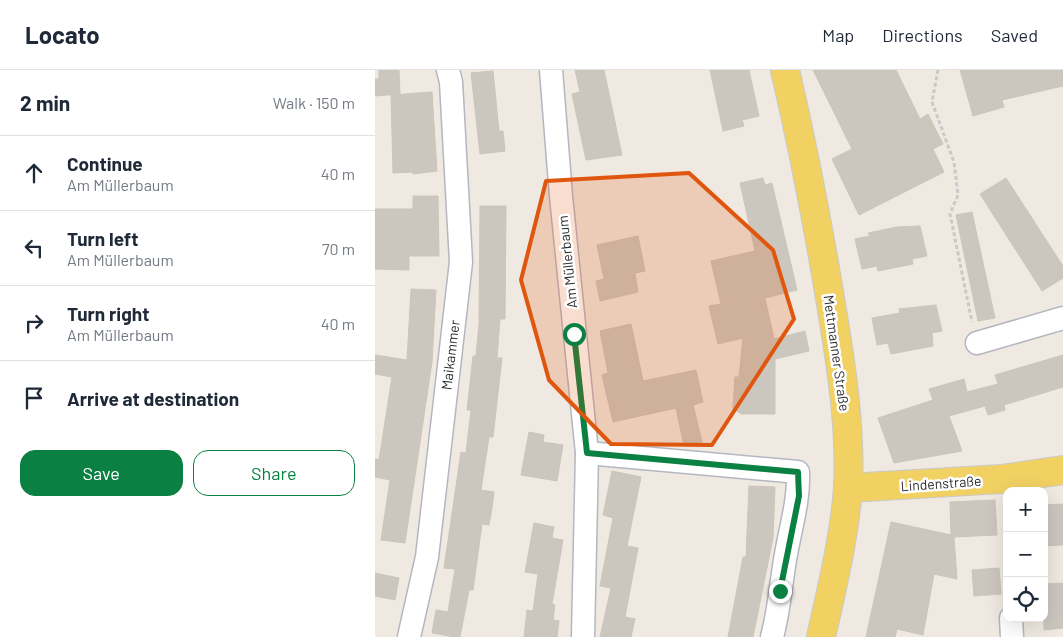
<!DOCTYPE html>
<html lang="en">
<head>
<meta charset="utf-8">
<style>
  :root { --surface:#fff; --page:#f6f6f7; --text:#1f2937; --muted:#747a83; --line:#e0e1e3; --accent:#0b8043 }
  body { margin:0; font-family:Barlow,sans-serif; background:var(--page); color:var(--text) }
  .controls { position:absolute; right:15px; bottom:15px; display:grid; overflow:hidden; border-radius:10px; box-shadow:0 5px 20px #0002 }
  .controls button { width:45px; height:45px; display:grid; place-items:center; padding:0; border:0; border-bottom:1px solid var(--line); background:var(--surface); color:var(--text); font:25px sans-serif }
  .stop { position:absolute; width:15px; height:15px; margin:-11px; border:4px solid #0b8043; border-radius:50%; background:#fff }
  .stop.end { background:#0b8043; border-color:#fff; box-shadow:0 1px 5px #0008 }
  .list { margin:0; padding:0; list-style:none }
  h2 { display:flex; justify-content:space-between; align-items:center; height:65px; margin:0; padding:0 20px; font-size:21px }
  h2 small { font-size:16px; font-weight:400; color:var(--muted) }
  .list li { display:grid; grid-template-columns:32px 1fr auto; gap:15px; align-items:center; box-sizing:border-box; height:75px; padding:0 20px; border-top:1px solid var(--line) }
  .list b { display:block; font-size:19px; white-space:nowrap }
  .list p { margin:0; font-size:16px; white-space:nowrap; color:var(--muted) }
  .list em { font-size:16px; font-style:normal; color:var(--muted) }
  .actions { display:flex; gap:10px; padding:15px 20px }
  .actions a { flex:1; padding:11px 0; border:1px solid var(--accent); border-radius:15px; text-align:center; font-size:18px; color:var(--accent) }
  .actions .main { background:var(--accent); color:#fff }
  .icon { flex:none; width:28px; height:28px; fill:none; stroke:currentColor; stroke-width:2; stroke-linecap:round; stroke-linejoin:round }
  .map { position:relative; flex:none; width:688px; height:567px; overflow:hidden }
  header { display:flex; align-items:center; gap:30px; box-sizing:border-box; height:70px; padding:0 25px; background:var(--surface); border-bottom:1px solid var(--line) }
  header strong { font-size:24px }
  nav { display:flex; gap:28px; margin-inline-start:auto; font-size:18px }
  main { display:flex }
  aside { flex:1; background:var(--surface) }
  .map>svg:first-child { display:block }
</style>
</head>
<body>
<header>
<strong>Locato</strong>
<nav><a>Map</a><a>Directions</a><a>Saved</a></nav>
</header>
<main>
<aside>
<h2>2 min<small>Walk · 150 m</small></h2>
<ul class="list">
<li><svg class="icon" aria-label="ahead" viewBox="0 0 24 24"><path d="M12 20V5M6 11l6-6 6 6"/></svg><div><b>Continue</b><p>Am Müllerbaum</p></div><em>40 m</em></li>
<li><svg class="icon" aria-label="left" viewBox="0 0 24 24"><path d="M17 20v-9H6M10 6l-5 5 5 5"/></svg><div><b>Turn left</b><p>Am Müllerbaum</p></div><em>70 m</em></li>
<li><svg class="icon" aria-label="right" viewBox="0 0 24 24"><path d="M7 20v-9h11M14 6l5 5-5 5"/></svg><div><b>Turn right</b><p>Am Müllerbaum</p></div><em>40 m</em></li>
<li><svg class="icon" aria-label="arrive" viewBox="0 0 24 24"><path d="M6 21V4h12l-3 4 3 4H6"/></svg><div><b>Arrive at destination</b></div></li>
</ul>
<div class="actions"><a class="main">Save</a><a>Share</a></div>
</aside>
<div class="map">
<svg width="688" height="567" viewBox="0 0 688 567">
  <rect width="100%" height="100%" fill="#efe9e1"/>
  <g fill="#cbc7bf" stroke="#cbc5ba">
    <polygon points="4,0 24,0 25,24 0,26 0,9 4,9"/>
    <polygon points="200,0 229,0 247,85 211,90 197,24 205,22"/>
    <polygon points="335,0 374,0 384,46 367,50 369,56 348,61"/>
    <polygon points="438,0 521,0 545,49 553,44 568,74 558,79 569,102 484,145 457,89 477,79"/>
    <polygon points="585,0 688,0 688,16 627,30 629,37 598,46"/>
    <polygon points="118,1 124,61 128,61 130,81 105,84 96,3"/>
    <polygon points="57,22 62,101 38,104 38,102 18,103 16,25"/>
    <polygon points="388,108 390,115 397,113 422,220 390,228 399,269 430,261 434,281 400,289 400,344 366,344 358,338 360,307 364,307 368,268 343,274 334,236 346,234 336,191 380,181 365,113"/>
    <polygon points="631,108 688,196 688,208 667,221 605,124"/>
    <polygon points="38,126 63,126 64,186 34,186 34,200 0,199 0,139 38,139"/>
    <polygon points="105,136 131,136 130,249 125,249 122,288 127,288 118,367 114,367 106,420 119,422 117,438 114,455 107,454 98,520 94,520 85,567 80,567 57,563 61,540 73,542 80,499 69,498 86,382 91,383 96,340 92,340 98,286 101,286 104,254"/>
    <polygon points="597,142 620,248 603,251 581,145"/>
    <polygon points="545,156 552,186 537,189 538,194 503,201 502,196 487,199 480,169 495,166 493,163 522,157"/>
    <polygon points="263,166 270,201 260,203 263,222 225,231 221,211 229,209 222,175"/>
    <polygon points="36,219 61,220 57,292 30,473 6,470 15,410 0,407 0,389 4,390 17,307 0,304 0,285 32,290"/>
    <polygon points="561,235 567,261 557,263 558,276 516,284 513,273 502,275 497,248 525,243 524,239"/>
    <polygon points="256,254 268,311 321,300 328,332 318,335 327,372 309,376 301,338 238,352 227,305 233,303 225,261"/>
    <polygon points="688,285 688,317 629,335 630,340 613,345 610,336 574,346 587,381 519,393 503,348 558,330 554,319 589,309 592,322 623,314 620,305"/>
    <polygon points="154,362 169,365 168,372 188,375 182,411 146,405"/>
    <polygon points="237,401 266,407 252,476 263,478 250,547 260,549 256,567 225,567 236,518 225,516 238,448 228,445"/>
    <polygon points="374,416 400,417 398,468 378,567 353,567 368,487 371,487"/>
    <polygon points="620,430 622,465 579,467 582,509 559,504 548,565 522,559 520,567 491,567 516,452 576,465 575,432"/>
    <polygon points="688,434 688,475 669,476 669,435"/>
    <polygon points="159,453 179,457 177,468 188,470 177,534 180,535 178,550 184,551 182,567 149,567 152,540 158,541 163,504 150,502"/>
    <polygon points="624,498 626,524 599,526 597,500"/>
    <polygon points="0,503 24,508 20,530 0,526"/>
    <polygon points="688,513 688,558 669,560 669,514"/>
  </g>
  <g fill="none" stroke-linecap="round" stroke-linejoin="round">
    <g stroke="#b4b7c1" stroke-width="25">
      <g id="minor">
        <polyline points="176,0 186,126 212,383 208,567"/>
        <polyline points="602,273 688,248"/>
        <path d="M 212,383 L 423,402 C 424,429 417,452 412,479 C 406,508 405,538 397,567"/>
        <polyline points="636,548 637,567"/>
        <polyline points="34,567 52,487 86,192 76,12 73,0"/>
      </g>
    </g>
    <g stroke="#c9c9c9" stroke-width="30">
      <g id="major">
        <path d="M 410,0 C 428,77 443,155 456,234 C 466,294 476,357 473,418 C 469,469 457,518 446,567"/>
        <polyline points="473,418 627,409 688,400"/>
      </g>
    </g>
    <g stroke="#c9c9c9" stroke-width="3" stroke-dasharray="4 2.5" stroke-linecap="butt">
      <polyline points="563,0 557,32 579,92 583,125 575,144 597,252"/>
      <polyline points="630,430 632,445"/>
    </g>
    <use href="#minor" stroke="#fff" stroke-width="22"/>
    <use href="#major" stroke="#f2d163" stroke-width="28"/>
  </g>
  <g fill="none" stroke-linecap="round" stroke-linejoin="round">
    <polyline stroke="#0b8043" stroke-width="6" points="199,264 212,383 423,402 424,426 405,521"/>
  </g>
  <path fill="#df570e" fill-opacity="0.2" stroke="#df570e" stroke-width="4" stroke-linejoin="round" d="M 314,103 L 398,180 L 419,249 L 337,375 L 236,374 L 174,310 L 146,210 L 171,111 Z"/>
  <g text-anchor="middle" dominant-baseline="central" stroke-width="5" stroke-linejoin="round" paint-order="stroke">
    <g font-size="14" fill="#2e2e2e" stroke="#fff">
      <text transform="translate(192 192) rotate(-96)">Am Müllerbaum</text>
      <text transform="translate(462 283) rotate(82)">Mettmanner Straße</text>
      <text transform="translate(75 285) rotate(-83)">Maikammer</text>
      <text transform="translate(566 413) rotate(-4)">Lindenstraße</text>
    </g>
  </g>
</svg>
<div class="controls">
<button>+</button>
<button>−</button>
<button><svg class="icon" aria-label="locate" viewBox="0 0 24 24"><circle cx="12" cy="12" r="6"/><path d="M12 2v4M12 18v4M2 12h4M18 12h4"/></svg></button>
</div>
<div class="stop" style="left:199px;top:264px"></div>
<div class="stop end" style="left:405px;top:521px"></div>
</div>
</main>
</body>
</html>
